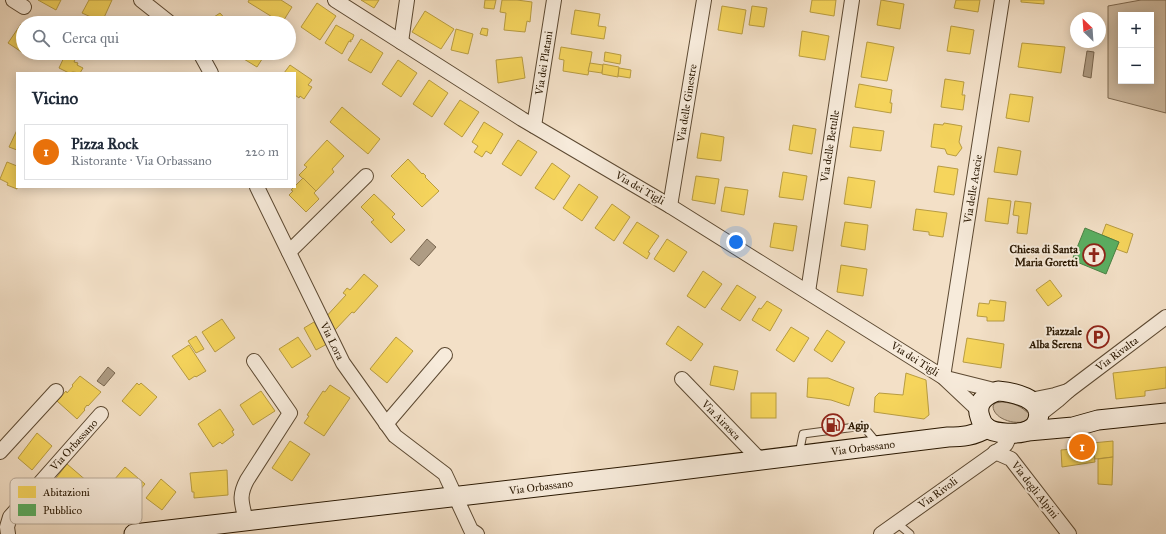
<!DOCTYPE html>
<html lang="it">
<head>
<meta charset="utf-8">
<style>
  :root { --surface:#fff; --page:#f6f6f7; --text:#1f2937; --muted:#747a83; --line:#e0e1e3; --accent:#8f2418 }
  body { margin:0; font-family:"IM FELL Great Primer",serif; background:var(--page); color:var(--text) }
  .controls { position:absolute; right:12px; top:12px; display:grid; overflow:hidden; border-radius:0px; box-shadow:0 2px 10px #0003 }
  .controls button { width:36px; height:36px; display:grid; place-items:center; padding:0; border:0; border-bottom:1px solid var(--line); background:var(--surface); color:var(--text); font:20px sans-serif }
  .compass { position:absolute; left:1070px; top:12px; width:36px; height:36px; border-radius:50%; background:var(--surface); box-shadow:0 2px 10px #0003; rotate:335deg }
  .you { position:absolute; left:736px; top:242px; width:14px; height:14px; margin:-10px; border:3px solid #fff; border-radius:50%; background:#1a73e8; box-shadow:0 0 0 6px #1a73e833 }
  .badge { display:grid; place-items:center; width:26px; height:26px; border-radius:50%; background:var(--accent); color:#fff; font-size:13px; font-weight:700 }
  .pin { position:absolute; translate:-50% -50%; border:2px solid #fff; box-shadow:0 1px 4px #0006 }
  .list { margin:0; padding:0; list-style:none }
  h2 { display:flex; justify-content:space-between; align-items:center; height:52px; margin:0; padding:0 16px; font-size:17px }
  h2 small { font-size:13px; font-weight:400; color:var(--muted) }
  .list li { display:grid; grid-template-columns:26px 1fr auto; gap:12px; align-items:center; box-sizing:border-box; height:56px; margin:0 8px 8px; padding:0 8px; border:1px solid var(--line); border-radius:0px }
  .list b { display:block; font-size:15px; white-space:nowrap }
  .list p { margin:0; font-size:13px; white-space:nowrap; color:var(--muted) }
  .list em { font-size:13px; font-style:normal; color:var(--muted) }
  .icon { flex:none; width:22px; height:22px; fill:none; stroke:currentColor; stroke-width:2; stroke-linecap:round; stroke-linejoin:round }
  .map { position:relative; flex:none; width:1166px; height:534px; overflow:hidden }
  .search { position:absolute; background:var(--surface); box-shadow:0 2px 10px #0003; left:16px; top:16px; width:280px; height:44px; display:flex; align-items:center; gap:10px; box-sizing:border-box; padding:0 14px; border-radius:22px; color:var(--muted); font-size:15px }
  .panel { position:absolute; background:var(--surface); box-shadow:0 2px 10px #0003; left:16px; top:72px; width:280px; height:116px; border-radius:0px }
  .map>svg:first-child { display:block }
</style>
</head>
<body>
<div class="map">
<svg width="1166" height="534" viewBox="0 0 1166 534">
  <rect width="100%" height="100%" fill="#f3e0c7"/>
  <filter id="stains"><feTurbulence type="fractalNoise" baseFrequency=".005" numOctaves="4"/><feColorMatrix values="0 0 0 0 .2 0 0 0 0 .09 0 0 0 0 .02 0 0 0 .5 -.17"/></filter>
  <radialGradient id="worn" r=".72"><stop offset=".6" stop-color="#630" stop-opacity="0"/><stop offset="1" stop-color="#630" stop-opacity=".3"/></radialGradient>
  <g fill="#d1bea5" stroke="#7d6a53" fill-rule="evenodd">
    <path d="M 1141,0 L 1166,0 L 1166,113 L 1108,98 L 1108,6 ZM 1121,15 L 1151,15 L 1151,81 L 1121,81 Z"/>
    <path d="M 1002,402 C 1014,403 1021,406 1029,414 L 1029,419 C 1020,427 993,420 993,406 L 995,403 Z"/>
  </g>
  <g fill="#ae9c84" stroke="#796750">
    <polygon points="1087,51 1094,52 1091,78 1083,76"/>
    <polygon points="427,239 436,247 419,266 410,259"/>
    <polygon points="108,367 115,373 104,386 97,381"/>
  </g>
  <g fill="#f6d55c" stroke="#b89c41">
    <polygon points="38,0 61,0 56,10"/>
    <polygon points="89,0 112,0 102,22 82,13"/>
    <polygon points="249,0 281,0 292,7 282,23 248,2"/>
    <polygon points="361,0 379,0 374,8"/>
    <polygon points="485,0 496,0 494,9 484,8"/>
    <polygon points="502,0 517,0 532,2 530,22 527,21 525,32 504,30 506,13 500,12"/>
    <polygon points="812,0 836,0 834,16 810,12"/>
    <polygon points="881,0 904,4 900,29 877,25"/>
    <polygon points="956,0 980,0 978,12 954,8"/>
    <polygon points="1021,0 1044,0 1044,4 1021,2"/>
    <polygon points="317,3 336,16 320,40 301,27"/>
    <polygon points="722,6 746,10 742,34 718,30"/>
    <polygon points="752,6 767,8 764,27 749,25"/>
    <polygon points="575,10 600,14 598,26 606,27 604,39 571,34"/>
    <polygon points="425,11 454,29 441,49 412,32"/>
    <polygon points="220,13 229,23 207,23 208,21"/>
    <polygon points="21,24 23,26 23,53 8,43"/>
    <polygon points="336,25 354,35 352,40 350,40 351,41 351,42 349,41 342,54 325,43"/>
    <polygon points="951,26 974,30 970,54 947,51"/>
    <polygon points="482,28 488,29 487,36 480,34"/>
    <polygon points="456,29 473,34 468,54 451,50"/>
    <polygon points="802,31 829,36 825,60 799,56"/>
    <polygon points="361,39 383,53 371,73 348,60"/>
    <polygon points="867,42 894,47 887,81 861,77"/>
    <polygon points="1022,43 1065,47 1061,73 1018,67"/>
    <polygon points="561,47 592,52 588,75 563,71 564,60 559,59"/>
    <polygon points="605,52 621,55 620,64 604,61"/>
    <polygon points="66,53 76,57 74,62 78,63 77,65 83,68 80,73 73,72 69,73 59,68"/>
    <polygon points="115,53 125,53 124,57"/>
    <polygon points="234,53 266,53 257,67"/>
    <polygon points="522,57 525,78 498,83 496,60"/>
    <polygon points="398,60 417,73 401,97 382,84"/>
    <polygon points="590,63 603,65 602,73 588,71"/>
    <polygon points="603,64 619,67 618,77 602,74"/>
    <polygon points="290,65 312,80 308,85 312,87 304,99 300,96 299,98 295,95 295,73 284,73"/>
    <polygon points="619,68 631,70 630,78 618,76"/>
    <polygon points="945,79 964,82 962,95 965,95 963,110 941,107"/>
    <polygon points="429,80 448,93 432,117 413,104"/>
    <polygon points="859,84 892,90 890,103 892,103 891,113 855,107"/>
    <polygon points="1010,94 1033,97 1029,122 1006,118"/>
    <polygon points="460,100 479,112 462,137 444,124"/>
    <polygon points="342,107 380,139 368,154 330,122"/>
    <polygon points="484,122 503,134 491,154 486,151 482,157 474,152 478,146 472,142"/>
    <polygon points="944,123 962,126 959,142 962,148 956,156 947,154 945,149 931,147 934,124 943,125"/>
    <polygon points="793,125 816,129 812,154 789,150"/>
    <polygon points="853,127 884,131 881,151 850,147"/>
    <polygon points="17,130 17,150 9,147"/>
    <polygon points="701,133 724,137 721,161 697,158"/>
    <polygon points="327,140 344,156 332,169 334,172 316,191 299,175 307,167 304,165"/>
    <polygon points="518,140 537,152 521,176 502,164"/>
    <polygon points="998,147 1021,151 1017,175 994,172"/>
    <polygon points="408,159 422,174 423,173 426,176 425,177 439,191 422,207 391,176"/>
    <polygon points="7,162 17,166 17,189 7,185 8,183 0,179"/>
    <polygon points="552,163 570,176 554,200 535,188"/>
    <polygon points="938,166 958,169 954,195 934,192"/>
    <polygon points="783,172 807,176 803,200 779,197"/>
    <polygon points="696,176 719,179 715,204 692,200"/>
    <polygon points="848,177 875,181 871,208 844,204"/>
    <polygon points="303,178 316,191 314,193 319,199 306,212 289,195 293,191 291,190"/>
    <polygon points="579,184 598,197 582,221 563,208"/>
    <polygon points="725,187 748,190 744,215 721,211"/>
    <polygon points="374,194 395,214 392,217 405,230 391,243 371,222 374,220 361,207"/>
    <polygon points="988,198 1011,201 1008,224 985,221"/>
    <polygon points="1015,201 1031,203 1027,234 1017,233 1019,216 1013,215"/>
    <polygon points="612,204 630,217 614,241 595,228"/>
    <polygon points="916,209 947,213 943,237 929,235 929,232 913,230"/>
    <polygon points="637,222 659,236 648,252 650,253 647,259 623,243"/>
    <polygon points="845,222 868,225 865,250 841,246"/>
    <polygon points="774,223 797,226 793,251 770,247"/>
    <polygon points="1106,224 1133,234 1127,253 1116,249 1119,242 1102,235"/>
    <polygon points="667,239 687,252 674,272 654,259"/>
    <polygon points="841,265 867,269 863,296 837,292"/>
    <polygon points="703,271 722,284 705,308 687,296"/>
    <polygon points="364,274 378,286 354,313 352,312 335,330 323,320 346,295 343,293 347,288 350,290"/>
    <polygon points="1050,280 1062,296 1048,306 1036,290"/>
    <polygon points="737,285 756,297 740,321 721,309"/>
    <polygon points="990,300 1006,302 1004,321 987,321 987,317 977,316 979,303 989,304"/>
    <polygon points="767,301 782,310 770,331 752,320 759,308 761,309"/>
    <polygon points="222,319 235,338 215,352 202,332"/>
    <polygon points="314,322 327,344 316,350 304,328"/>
    <polygon points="678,326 703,344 691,361 666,344"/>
    <polygon points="791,327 809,338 794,362 776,350"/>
    <polygon points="827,330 845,342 832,362 814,350"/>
    <polygon points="196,336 204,349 196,353 188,341"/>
    <polygon points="298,337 311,356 292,368 279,349"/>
    <polygon points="396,337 413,351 387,383 370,369"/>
    <polygon points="967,338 1004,344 1001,368 963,362"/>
    <polygon points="189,345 206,371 196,377 195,376 189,380 172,356"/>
    <polygon points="714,366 738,371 734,390 710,385"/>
    <polygon points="1166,367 1166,388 1145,391 1145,396 1116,399 1113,373"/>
    <polygon points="906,373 926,380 929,415 924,419 874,412 875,397 879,393 903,395"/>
    <polygon points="80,376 101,392 88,406 87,405 84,409 85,410 77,419 57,401 66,391 67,393 73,386 72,385"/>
    <polygon points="808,378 828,378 854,388 849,406 831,400 807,397"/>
    <polygon points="137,383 139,385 141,383 157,397 140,416 122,401"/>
    <polygon points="330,385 350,398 324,436 304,423 309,416 307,415 323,391 325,392"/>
    <polygon points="261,391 275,411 253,425 240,405"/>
    <rect x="751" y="393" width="25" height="25"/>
    <polygon points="220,409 234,430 232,431 234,435 222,444 220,442 213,447 198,424"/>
    <polygon points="37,433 52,446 32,470 18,458"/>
    <polygon points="290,441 310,454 292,481 272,468"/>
    <polygon points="1113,441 1113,457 1095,459 1092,443"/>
    <polygon points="1093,447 1095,462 1062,467 1061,450"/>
    <polygon points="1113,457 1112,485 1098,484 1098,459"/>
    <polygon points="67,464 95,488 69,519 51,504 62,490 53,482"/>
    <polygon points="125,467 145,484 133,498 131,496 127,501 109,486"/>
    <polygon points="227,470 228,495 194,498 194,492 192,492 190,473"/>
    <polygon points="161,479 176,492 162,510 146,498"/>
  </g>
  <polygon fill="#5aae61" stroke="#4b8144" points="1085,228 1119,242 1106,274 1072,260"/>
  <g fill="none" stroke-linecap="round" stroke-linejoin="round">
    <g stroke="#5c4932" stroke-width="9">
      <g id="service">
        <polyline points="799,454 803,434 863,426 878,444"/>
        <polyline points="897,523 910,534"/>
      </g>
    </g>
    <g stroke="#5c4932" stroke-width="16">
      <g id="minor">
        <polyline points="13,0 24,7"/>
        <polyline points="141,0 170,23"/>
        <polyline points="335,0 522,119 670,206 943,377 978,410"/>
        <polyline points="401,42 407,0"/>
        <polyline points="200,53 211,73"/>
        <polyline points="534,126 554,0"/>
        <polyline points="257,187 343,363 395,436 445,474 471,530 477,534"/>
        <polyline points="670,206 704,0"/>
        <polyline points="289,252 366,176"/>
        <polyline points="808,292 852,0"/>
        <polyline points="943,377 1002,0"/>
        <polyline points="946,378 998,391"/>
        <polyline points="682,379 760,460"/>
        <polyline points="1068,391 1166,317"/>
        <polyline points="1030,400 1055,395 1068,391 1058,400 1039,415"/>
        <polyline points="386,424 445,355"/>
        <polyline points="0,452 56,391"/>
        <polyline points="995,452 1011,459 1069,534"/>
        <path d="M 246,521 C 242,503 238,497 247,480 L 290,413 L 254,361"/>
        <polyline points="8,534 7,527 10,517 101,414"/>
        <polyline points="881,534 1002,448 1006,444 1011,433"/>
      </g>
    </g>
    <g stroke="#291701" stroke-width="21">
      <g id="secondary">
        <path d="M 998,391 C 1012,392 1044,398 1038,419 C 1037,424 1033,428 1029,430 C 1020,435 994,434 987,428 C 983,425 981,421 980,417 C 975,403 985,395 998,391 Z"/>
        <polyline points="1028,431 1073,427 1098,420 1166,413"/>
        <path d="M 134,534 L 640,475 L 948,437 C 962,437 974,436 987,428"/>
      </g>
    </g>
    <use href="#service" stroke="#f7ebdb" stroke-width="7"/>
    <use href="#minor" stroke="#f7ebdb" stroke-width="14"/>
    <use href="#secondary" stroke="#f7ebdb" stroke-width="19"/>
  </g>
  <defs>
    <g id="church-ring" transform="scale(1.15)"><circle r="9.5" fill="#f7ebdb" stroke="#8f2418" stroke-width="1.5"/><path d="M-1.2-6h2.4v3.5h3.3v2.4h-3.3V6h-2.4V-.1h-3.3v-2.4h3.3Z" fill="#8f2418"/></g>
    <g id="parking-ring" transform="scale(1.15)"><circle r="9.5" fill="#f7ebdb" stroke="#8f2418" stroke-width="1.5"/><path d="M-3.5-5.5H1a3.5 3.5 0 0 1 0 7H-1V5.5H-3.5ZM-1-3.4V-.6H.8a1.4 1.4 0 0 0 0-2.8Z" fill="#8f2418"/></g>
    <g id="fuel-ring" transform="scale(1.15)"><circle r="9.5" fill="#f7ebdb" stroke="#8f2418" stroke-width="1.5"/><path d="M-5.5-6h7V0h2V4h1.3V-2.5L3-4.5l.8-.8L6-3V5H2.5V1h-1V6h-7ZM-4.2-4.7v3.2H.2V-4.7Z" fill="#8f2418"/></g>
  </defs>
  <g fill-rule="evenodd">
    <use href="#church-ring" x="1094" y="255"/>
    <use href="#parking-ring" x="1098" y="337"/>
    <use href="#fuel-ring" x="833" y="425"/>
  </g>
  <g text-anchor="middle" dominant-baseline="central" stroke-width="4" stroke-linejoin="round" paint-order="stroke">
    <g font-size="11" fill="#291701" stroke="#f7ebdb">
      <text transform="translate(544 63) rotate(-81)">Via dei Platani</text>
      <text transform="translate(687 103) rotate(-81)">Via delle Ginestre</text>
      <text transform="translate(830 146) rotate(-81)">Via delle Betulle</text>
      <text transform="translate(640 188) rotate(30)">Via dei Tigli</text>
      <text transform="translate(973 189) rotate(-81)">Via delle Acacie</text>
      <text transform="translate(332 341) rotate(64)">Via Lora</text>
      <text transform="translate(1117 354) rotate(-37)">Via Rivalta</text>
      <text transform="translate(915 359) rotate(32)">Via dei Tigli</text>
      <text transform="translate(721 420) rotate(46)">Via Airasca</text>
      <text transform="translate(74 445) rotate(-48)">Via Orbassano</text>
      <text transform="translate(863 448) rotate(-7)">Via Orbassano</text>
      <text transform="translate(541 487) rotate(-7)">Via Orbassano</text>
      <text transform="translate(1035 490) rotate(52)">Via degli Alpini</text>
      <text transform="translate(938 493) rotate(-36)">Via Rivoli</text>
    </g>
    <g font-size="11" font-weight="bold" fill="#291701" stroke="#f7ebdb" text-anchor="end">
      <text x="1078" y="249">Chiesa di Santa<tspan x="1078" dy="13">Maria Goretti</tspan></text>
      <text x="1082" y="331">Piazzale<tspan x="1082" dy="13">Alba Serena</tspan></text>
      <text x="848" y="425" text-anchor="start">Agip</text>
    </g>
  </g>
  <rect x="10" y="478" width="132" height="46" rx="6" fill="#f7ebdb" stroke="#b9ab9a" stroke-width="1"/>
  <rect x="18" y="486" width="18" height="12" fill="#f6d55c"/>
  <rect x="18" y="504" width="18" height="12" fill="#5aae61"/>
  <g font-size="11" fill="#291701">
    <text x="43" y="496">Abitazioni</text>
    <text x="43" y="514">Pubblico</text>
  </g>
  <rect width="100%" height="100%" filter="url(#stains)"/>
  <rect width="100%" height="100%" fill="url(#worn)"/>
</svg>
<div class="controls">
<button>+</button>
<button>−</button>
</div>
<svg class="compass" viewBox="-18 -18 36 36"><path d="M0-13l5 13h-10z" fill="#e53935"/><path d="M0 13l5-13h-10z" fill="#747a83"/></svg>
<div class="you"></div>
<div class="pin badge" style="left:1082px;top:447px;background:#e8710a">1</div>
<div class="search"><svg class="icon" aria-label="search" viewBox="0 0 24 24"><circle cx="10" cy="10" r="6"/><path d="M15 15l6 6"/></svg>Cerca qui</div>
<section class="panel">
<h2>Vicino<small></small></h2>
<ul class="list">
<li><span class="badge" style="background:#e8710a">1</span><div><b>Pizza Rock</b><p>Ristorante · Via Orbassano</p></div><em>220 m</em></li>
</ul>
</section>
</div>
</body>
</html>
